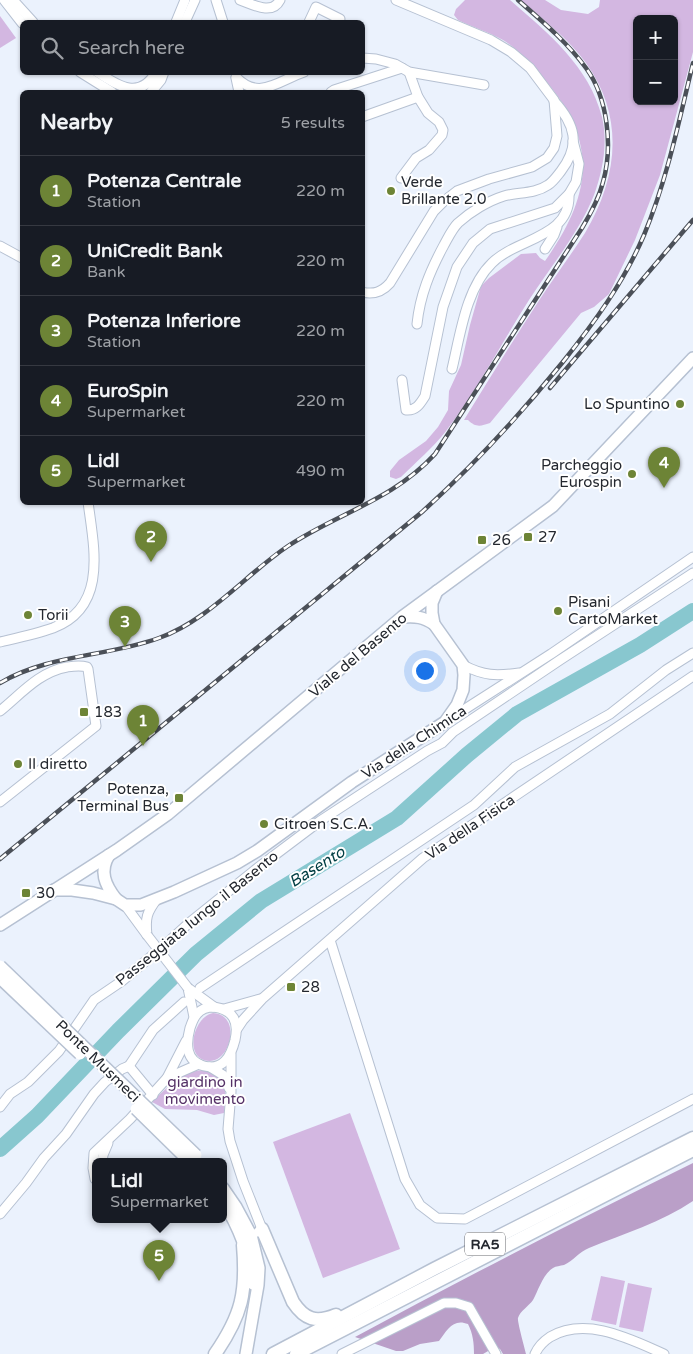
<!DOCTYPE html>
<html lang="en">
<head>
<meta charset="utf-8">
<style>
  :root { --surface:#171b24; --page:#242831; --text:#f1f3f6; --muted:#9ea1a6; --line:#363941; --accent:#6d8436 }
  body { margin:0; font-family:"Varela Round",sans-serif; background:var(--page); color:var(--text) }
  .controls { position:absolute; right:15px; top:15px; display:grid; overflow:hidden; border-radius:8px; box-shadow:0 1px 4px #0004 }
  .controls button { width:45px; height:45px; display:grid; place-items:center; padding:0; border:0; border-bottom:1px solid var(--line); background:var(--surface); color:var(--text); font:25px sans-serif }
  .you { position:absolute; left:424px; top:670px; width:18px; height:18px; margin:-12px; border:4px solid #fff; border-radius:50%; background:#1a73e8; box-shadow:0 0 0 8px #1a73e833 }
  .badge { display:grid; place-items:center; width:32px; height:32px; border-radius:50%; background:var(--accent); color:#fff; font-size:16px; font-weight:700 }
  .pin { position:absolute; translate:-50% -41px; filter:drop-shadow(0 1px 2px #0008) }
  .pin::after { content:''; position:absolute; top:26px; width:18px; height:15px; background:inherit; clip-path:polygon(0 0,100% 0,50% 100%) }
  .popup { position:absolute; left:92px; top:1158px; width:135px; height:65px; box-sizing:border-box; display:grid; place-content:center; border-radius:8px; background:var(--surface); filter:drop-shadow(0 1px 4px #0005); font-size:16px; white-space:nowrap; color:var(--muted) }
  .popup b { font-size:19px; color:var(--text) }
  .popup::after { content:''; position:absolute; left:50%; top:100%; margin-left:-10px; border:10px solid transparent; border-top-color:var(--surface) }
  .list { margin:0; padding:0; list-style:none }
  h2 { display:flex; justify-content:space-between; align-items:center; height:65px; margin:0; padding:0 20px; font-size:21px }
  h2 small { font-size:16px; font-weight:400; color:var(--muted) }
  .list li { display:grid; grid-template-columns:32px 1fr auto; gap:15px; align-items:center; box-sizing:border-box; height:70px; padding:0 20px; border-top:1px solid var(--line) }
  .list b { display:block; font-size:19px; white-space:nowrap }
  .list p { margin:0; font-size:16px; white-space:nowrap; color:var(--muted) }
  .list em { font-size:16px; font-style:normal; color:var(--muted) }
  .icon { flex:none; width:28px; height:28px; fill:none; stroke:currentColor; stroke-width:2; stroke-linecap:round; stroke-linejoin:round }
  .map { position:relative; flex:none; width:693px; height:1354px; overflow:hidden }
  .search { position:absolute; background:var(--surface); box-shadow:0 1px 4px #0004; left:20px; top:20px; width:345px; height:55px; display:flex; align-items:center; gap:12px; box-sizing:border-box; padding:0 18px; border-radius:8px; color:var(--muted); font-size:19px }
  .panel { position:absolute; background:var(--surface); box-shadow:0 1px 4px #0004; left:20px; top:90px; width:345px; height:415px; border-radius:8px }
  .map>svg:first-child { display:block }
</style>
</head>
<body>
<div class="map">
<svg width="693" height="1354" viewBox="0 0 693 1354">
  <rect width="100%" height="100%" fill="#ebf2fd"/>
  <g fill="#d3b7e1" fill-rule="evenodd">
    <path d="M 465,0 L 510,0 C 548,33 589,66 602,117 C 608,143 603,170 594,195 C 579,233 551,266 529,300 C 501,344 477,390 446,431 C 433,448 416,462 401,477 L 396,479 L 390,477 L 390,471 L 399,460 L 426,441 L 438,427 L 448,410 L 449,391 L 461,365 L 470,325 L 481,286 L 489,278 L 521,254 L 536,253 L 540,258 L 545,261 C 592,195 599,142 544,79 C 532,65 519,50 503,40 C 489,32 472,27 458,20 L 454,15 L 456,9 Z"/>
    <path d="M 521,0 L 545,0 L 561,10 L 588,14 L 599,7 L 600,0 L 693,0 L 693,52 L 660,175 L 635,240 L 609,294 L 594,307 L 581,313 L 490,423 C 481,426 476,428 468,420 L 464,420 C 489,379 514,339 540,299 C 555,276 571,255 585,233 C 618,178 625,117 586,63 C 568,38 543,20 521,0 ZM 637,19 L 674,19 L 674,101 L 637,101 Z"/>
    <polygon points="0,16 16,38 0,48"/>
    <path d="M 213,1013 C 242,1015 231,1062 209,1061 C 183,1059 193,1017 213,1013 Z"/>
    <path d="M 205,1070 C 229,1075 226,1094 224,1113 L 214,1115 L 197,1110 L 165,1109 L 152,1102 C 168,1087 182,1070 205,1070 Z"/>
    <polygon points="350,1113 400,1249 323,1278 273,1142"/>
    <polygon points="601,1276 625,1281 616,1325 591,1320"/>
    <polygon points="628,1283 652,1288 643,1332 619,1327"/>
  </g>
  <path fill="#ba9fc8" d="M 693,1163 L 693,1201 C 662,1222 623,1234 589,1248 C 579,1252 573,1261 564,1265 C 560,1266 556,1266 553,1268 C 543,1274 538,1291 533,1300 C 529,1306 520,1311 518,1318 C 517,1321 525,1349 526,1354 L 503,1354 L 500,1349 L 495,1347 L 483,1354 L 474,1354 C 474,1343 473,1334 468,1324 C 453,1318 447,1330 439,1341 L 420,1344 L 403,1351 L 396,1351 L 355,1337 C 466,1277 579,1219 693,1163 Z"/>
  <g fill="none" stroke-linecap="round" stroke-linejoin="round">
    <polyline stroke="#88c7cf" stroke-width="16" points="0,1149 37,1116 118,1031 196,954 261,901 397,818 467,755 517,714 640,645 693,611"/>
    <g stroke="#b6c1d2" stroke-width="11">
      <g id="minor">
        <polyline points="4,0 22,23"/>
        <polyline points="13,0 33,22"/>
        <polyline points="216,0 223,22"/>
        <path d="M 240,0 C 252,4 272,16 280,0"/>
        <polyline points="176,22 185,0"/>
        <polyline points="185,22 195,0"/>
        <polyline points="309,22 316,7 340,19 338,22"/>
        <polyline points="362,58 376,59 395,64 409,72 484,85"/>
        <polyline points="80,72 112,92"/>
        <path d="M 97,72 C 117,85 140,101 156,72"/>
        <path d="M 236,77 C 259,101 278,81 304,72"/>
        <polyline points="236,78 239,92"/>
        <polyline points="151,92 161,80 164,72"/>
        <polyline points="331,92 334,90 402,68"/>
        <polyline points="362,117 418,97"/>
        <polyline points="401,178 416,158 429,150 442,135 443,130 439,122 428,113 418,97 409,72"/>
        <polyline points="0,246 22,258"/>
        <polyline points="545,249 554,235 557,227"/>
        <path d="M 362,292 C 374,295 382,292 390,283 L 434,211 L 444,201 L 457,191 L 489,179 L 532,167 L 547,158 L 554,148 L 557,136 L 554,100 L 530,68 L 511,52 L 491,40 L 396,0"/>
        <path d="M 417,324 C 420,295 430,271 444,245 C 448,238 452,229 458,223 C 470,212 488,201 504,196 C 518,192 535,194 548,185 C 553,182 557,176 561,171 C 581,145 575,124 554,101"/>
        <path d="M 452,369 C 460,336 466,288 492,263 C 517,238 571,238 569,194"/>
        <path d="M 402,380 L 406,410 C 416,411 420,404 425,396 L 443,307 L 457,267 L 473,243 L 490,229 L 555,208 L 569,194 L 576,182 L 579,164 L 573,141"/>
        <path d="M 0,642 C 17,638 36,634 53,628 C 108,607 94,548 88,502"/>
        <path d="M 463,665 C 484,676 496,676 519,673"/>
        <path d="M 0,711 C 21,694 39,672 67,667 C 74,666 80,665 87,667 L 88,669 L 96,726 L 0,802"/>
        <polyline points="448,720 551,654 693,557"/>
        <polyline points="125,905 147,935"/>
        <path d="M 147,935 C 145,918 147,912 157,899"/>
        <polyline points="330,940 405,1179 420,1205 437,1218 465,1219 693,1099"/>
        <polyline points="188,988 214,1007"/>
        <polyline points="188,988 194,1017"/>
        <polyline points="200,988 474,805 515,767 610,714 666,670 693,653"/>
        <path d="M 214,1007 C 234,1010 239,1022 235,1040 C 231,1056 223,1071 204,1066 C 185,1061 186,1043 190,1028 C 192,1023 193,1018 197,1014 C 201,1009 208,1007 214,1007 Z"/>
        <polyline points="224,1009 260,999"/>
        <polyline points="237,1029 243,1020 263,998 423,858 693,676"/>
        <polyline points="231,1054 231,1092 228,1129 230,1141 243,1181 262,1229 258,1232"/>
        <polyline points="129,1066 153,1030 184,1002"/>
        <polyline points="210,1067 223,1075 229,1088"/>
        <polyline points="167,1078 199,1064"/>
        <polyline points="0,1107 10,1094 28,1082 59,1051 94,1000 122,981 166,944 189,923 255,870 320,821 427,751 442,743 453,732 560,660 693,573"/>
        <polyline points="102,1162 103,1155 108,1143"/>
        <polyline points="95,1179 93,1168 94,1153 130,1119 167,1078 186,1041"/>
        <polyline points="0,1214 26,1183 44,1158 66,1134 94,1094 105,1082 122,1069 129,1066 153,1095"/>
        <polyline points="342,1354 444,1303 456,1303 469,1307 496,1354"/>
        <path d="M 535,1354 C 538,1347 544,1341 550,1337 C 586,1316 630,1339 664,1354"/>
      </g>
    </g>
    <g stroke="#b6c1d2" stroke-width="14">
      <g id="major">
        <path d="M 403,617 C 416,616 423,617 434,624"/>
        <path d="M 109,855 C 99,871 105,885 116,899"/>
        <polyline points="54,890 72,890 93,893 116,899 125,905 141,905 174,892 237,863 257,851 352,782 445,722 457,705 463,690 464,675 463,665 434,624 432,613 432,603 437,591"/>
        <polyline points="0,925 117,850 168,814 402,617 553,506 693,358"/>
        <polyline points="223,1188 236,1207 251,1235 259,1268 258,1285 246,1354"/>
        <path d="M 223,1202 C 238,1225 251,1257 253,1284"/>
      </g>
    </g>
    <g stroke="#b6c1d2" stroke-width="15">
      <g id="highway">
        <path d="M 262,1229 L 293,1302 C 305,1320 316,1323 336,1315"/>
        <path d="M 215,1354 C 242,1315 247,1292 243,1245"/>
        <polyline points="273,1354 434,1269 693,1138"/>
        <polyline points="296,1354 693,1150"/>
      </g>
    </g>
    <use href="#minor" stroke="#fff" stroke-width="9"/>
    <use href="#major" stroke="#fff" stroke-width="11"/>
    <use href="#highway" stroke="#fff" stroke-width="12"/>
    <g stroke="#4b5058" stroke-width="4.5">
      <g id="rail">
        <polyline points="550,388 693,220"/>
        <path d="M 0,683 C 49,654 107,657 159,638 C 209,620 245,575 288,546 C 338,513 393,500 435,454 L 582,228 C 591,213 599,198 603,182 C 613,147 608,98 586,68 C 567,42 542,21 518,0"/>
        <path d="M 0,859 L 422,512 C 473,466 519,416 562,363 C 594,323 624,282 644,235 C 667,180 679,121 693,63"/>
      </g>
    </g>
    <use href="#rail" stroke="#fff" stroke-width="2.5" stroke-dasharray="8" stroke-linecap="butt"/>
    <g stroke="#b6c1d2" stroke-width="11" stroke-linecap="butt">
      <polyline id="minor-bridge" points="147,935 188,988"/>
    </g>
    <g stroke="#b6c1d2" stroke-width="14" stroke-linecap="butt">
      <g id="major-bridge">
        <polyline points="0,966 196,1155"/>
        <polyline points="0,978 80,1054"/>
        <polyline points="136,1109 188,1160"/>
      </g>
    </g>
    <use href="#minor-bridge" stroke="#fff" stroke-width="9"/>
    <use href="#major-bridge" stroke="#fff" stroke-width="11"/>
  </g>
  <g fill="#6d8436" stroke="#fff" stroke-width="2">
    <circle cx="391" cy="191" r="5"/>
    <circle cx="680" cy="404" r="5"/>
    <circle cx="632" cy="474" r="5"/>
    <rect x="523" y="532" width="10" height="10" rx="2.5"/>
    <rect x="477" y="535" width="10" height="10" rx="2.5"/>
    <circle cx="558" cy="611" r="5"/>
    <circle cx="28" cy="615" r="5"/>
    <rect x="79" y="707" width="10" height="10" rx="2.5"/>
    <circle cx="18" cy="764" r="5"/>
    <rect x="174" y="793" width="10" height="10" rx="2.5"/>
    <circle cx="264" cy="824" r="5"/>
    <rect x="21" y="888" width="10" height="10" rx="2.5"/>
    <rect x="286" y="982" width="10" height="10" rx="2.5"/>
  </g>
  <g text-anchor="middle" dominant-baseline="central" stroke-width="4" stroke-linejoin="round" paint-order="stroke">
    <rect fill="#fff" stroke="#66686d" stroke-width="1" x="465" y="1232.5" width="40" height="23" rx="4"/>
    <g font-size="14" font-weight="bold" fill="#24282f">
      <text x="485" y="1244">RA5</text>
    </g>
    <g font-size="15" fill="#24282f" stroke="#fff" text-anchor="start">
      <text x="401" y="182">Verde<tspan x="401" dy="17">Brillante 2.0</tspan></text>
      <text x="670" y="404" text-anchor="end">Lo Spuntino</text>
      <text x="622" y="465" text-anchor="end">Parcheggio<tspan x="622" dy="17">Eurospin</tspan></text>
      <text x="538" y="537">27</text>
      <text x="492" y="540">26</text>
      <text x="568" y="602">Pisani<tspan x="568" dy="17">CartoMarket</tspan></text>
      <text x="38" y="615">Torii</text>
      <text x="94" y="712">183</text>
      <text x="28" y="764">Il diretto</text>
      <text x="169" y="789" text-anchor="end">Potenza,<tspan x="169" dy="17">Terminal Bus</tspan></text>
      <text x="274" y="824">Citroen S.C.A.</text>
      <text x="36" y="893">30</text>
      <text x="301" y="987">28</text>
    </g>
    <g font-size="15" fill="#24282f" stroke="#fff">
      <text transform="translate(358 655) rotate(-40)">Viale del Basento</text>
      <text transform="translate(414 742) rotate(-33)">Via della Chimica</text>
      <text transform="translate(470 827) rotate(-34)">Via della Fisica</text>
      <text transform="translate(197 918) rotate(-39)">Passeggiata lungo il Basento</text>
      <text transform="translate(98 1061) rotate(44)">Ponte Musmeci</text>
    </g>
    <g font-size="15" fill="#553166" stroke="#fff">
      <text x="205" y="1082">giardino in<tspan x="205" dy="17">movimento</tspan></text>
    </g>
    <g font-size="16" font-style="italic" fill="#003e43" stroke="#fff">
      <text transform="translate(317 867) rotate(-32)">Basento</text>
    </g>
  </g>
</svg>
<div class="controls">
<button>+</button>
<button>−</button>
</div>
<div class="you"></div>
<div class="pin badge" style="left:143px;top:746px">1</div>
<div class="pin badge" style="left:151px;top:562px">2</div>
<div class="pin badge" style="left:125px;top:647px">3</div>
<div class="pin badge" style="left:664px;top:488px">4</div>
<div class="pin badge" style="left:159px;top:1281px">5</div>
<div class="popup"><b>Lidl</b>Supermarket</div>
<div class="search"><svg class="icon" aria-label="search" viewBox="0 0 24 24"><circle cx="10" cy="10" r="6"/><path d="M15 15l6 6"/></svg>Search here</div>
<section class="panel">
<h2>Nearby<small>5 results</small></h2>
<ul class="list">
<li><span class="badge">1</span><div><b>Potenza Centrale</b><p>Station</p></div><em>220 m</em></li>
<li><span class="badge">2</span><div><b>UniCredit Bank</b><p>Bank</p></div><em>220 m</em></li>
<li><span class="badge">3</span><div><b>Potenza Inferiore</b><p>Station</p></div><em>220 m</em></li>
<li><span class="badge">4</span><div><b>EuroSpin</b><p>Supermarket</p></div><em>220 m</em></li>
<li><span class="badge">5</span><div><b>Lidl</b><p>Supermarket</p></div><em>490 m</em></li>
</ul>
</section>
</div>
</body>
</html>
